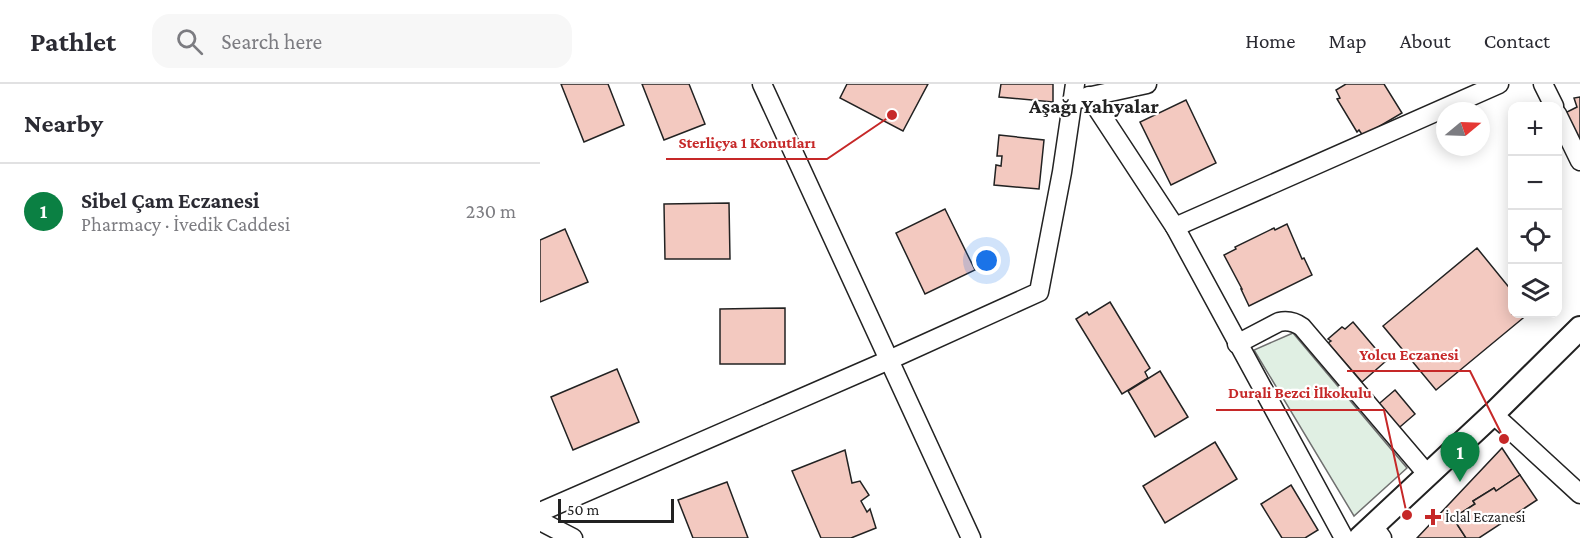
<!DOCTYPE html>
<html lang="en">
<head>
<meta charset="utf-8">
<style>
  :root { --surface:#fff; --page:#f7f7f7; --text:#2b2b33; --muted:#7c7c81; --line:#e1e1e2; --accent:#0b8043 }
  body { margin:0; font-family:"Crimson Pro",serif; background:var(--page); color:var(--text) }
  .controls { position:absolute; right:18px; top:18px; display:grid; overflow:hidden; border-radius:12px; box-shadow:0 3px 15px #0003 }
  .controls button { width:54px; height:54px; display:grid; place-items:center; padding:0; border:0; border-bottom:2px solid var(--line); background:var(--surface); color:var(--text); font:30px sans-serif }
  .compass { position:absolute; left:896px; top:18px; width:54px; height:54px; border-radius:50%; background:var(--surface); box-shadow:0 3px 15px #0003; rotate:71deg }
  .scale { position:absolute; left:18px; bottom:15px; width:116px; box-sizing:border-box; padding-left:6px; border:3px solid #222; border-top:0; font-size:16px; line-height:21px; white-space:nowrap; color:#222; -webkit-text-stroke:4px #fff; paint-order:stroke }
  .you { position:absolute; left:447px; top:177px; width:21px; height:21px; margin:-15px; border:4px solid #fff; border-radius:50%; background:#1a73e8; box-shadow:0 0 0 9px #1a73e833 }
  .badge { display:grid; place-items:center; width:39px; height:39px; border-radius:50%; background:var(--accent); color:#fff; font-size:20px; font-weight:700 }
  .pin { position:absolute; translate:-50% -50px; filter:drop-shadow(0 2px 3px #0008) }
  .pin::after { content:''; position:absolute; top:32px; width:21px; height:18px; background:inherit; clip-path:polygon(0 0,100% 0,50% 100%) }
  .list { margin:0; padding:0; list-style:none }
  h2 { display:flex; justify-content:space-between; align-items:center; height:78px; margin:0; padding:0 24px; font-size:26px }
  h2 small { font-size:20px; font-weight:400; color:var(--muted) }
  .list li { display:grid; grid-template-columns:39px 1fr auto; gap:18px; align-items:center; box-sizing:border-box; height:96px; padding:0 24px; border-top:2px solid var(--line) }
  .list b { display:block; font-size:22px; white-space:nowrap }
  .list p { margin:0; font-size:20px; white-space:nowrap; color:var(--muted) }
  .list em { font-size:20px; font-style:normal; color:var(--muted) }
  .icon { flex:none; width:33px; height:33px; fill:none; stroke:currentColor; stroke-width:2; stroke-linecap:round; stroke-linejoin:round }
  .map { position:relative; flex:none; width:1040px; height:454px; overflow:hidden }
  header { display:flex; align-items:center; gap:36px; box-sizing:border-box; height:84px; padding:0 30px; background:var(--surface); border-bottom:2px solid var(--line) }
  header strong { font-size:28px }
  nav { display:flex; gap:33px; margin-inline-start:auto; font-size:21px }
  .search { width:420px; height:54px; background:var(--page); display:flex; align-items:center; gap:15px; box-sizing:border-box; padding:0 21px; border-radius:18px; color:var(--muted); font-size:22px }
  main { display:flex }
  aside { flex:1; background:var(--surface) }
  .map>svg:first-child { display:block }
</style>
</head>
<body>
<header>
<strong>Pathlet</strong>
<div class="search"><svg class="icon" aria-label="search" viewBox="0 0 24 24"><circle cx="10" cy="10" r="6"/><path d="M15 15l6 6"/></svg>Search here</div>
<nav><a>Home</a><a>Map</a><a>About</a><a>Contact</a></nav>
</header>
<main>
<aside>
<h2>Nearby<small></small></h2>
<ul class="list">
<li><span class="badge">1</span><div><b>Sibel Çam Eczanesi</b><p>Pharmacy · İvedik Caddesi</p></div><em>230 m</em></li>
</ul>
</aside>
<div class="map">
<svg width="1040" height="454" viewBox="0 0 1040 454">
  <rect width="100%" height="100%" fill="#fff"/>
  <polygon fill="#e0efe3" stroke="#6f6f6f" stroke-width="1.5" points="753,249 867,384 814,432 714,266"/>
  <g fill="#f3c9c0" stroke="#222" stroke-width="1.5">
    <polygon points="21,0 68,0 84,41 44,58"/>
    <polygon points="102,0 149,0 165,40 124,56"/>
    <polygon points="307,0 388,0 363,47 300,14"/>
    <polygon points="461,0 513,0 513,18 459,13"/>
    <polygon points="806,0 844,0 862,29 823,52 819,46 817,48 797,15 800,14 796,6"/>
    <polygon points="1040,13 1040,57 1021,31 1037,23 1034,14"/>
    <polygon points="646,16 676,79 631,101 600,38"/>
    <polygon points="459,51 504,56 499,105 454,101 456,81 461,82 462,72 457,72"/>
    <polygon points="189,119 190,175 125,175 124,120"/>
    <polygon points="405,125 435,186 385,210 356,149"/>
    <polygon points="747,140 762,175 764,174 772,191 709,222 701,205 702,205 684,171 696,165 695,163 734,144 735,146"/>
    <polygon points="25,145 48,198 0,218 0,156"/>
    <polygon points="937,164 972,207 972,230 988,230 896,306 843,242"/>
    <polygon points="570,218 610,284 605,288 608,294 582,310 536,235 547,228 549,231"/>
    <polygon points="245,224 245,280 180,280 180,225"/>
    <polygon points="813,238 846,277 822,298 788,259 791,257 788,255 802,243 805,245"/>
    <polygon points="77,285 99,338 33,366 11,313"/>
    <polygon points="620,287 648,333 615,353 588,307"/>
    <polygon points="855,306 875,330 854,348 834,324"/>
    <polygon points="675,358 697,395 625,439 603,402"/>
    <polygon points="962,364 980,391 956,407 954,404 933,417 935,420 913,434 926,454 877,454"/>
    <polygon points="305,366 312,399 320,397 329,411 321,417 327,428 330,425 336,444 311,454 281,454 252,387"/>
    <polygon points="980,391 997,416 939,454 926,454 913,434 935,420 933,417 954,404 956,407"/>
    <polygon points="187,398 208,454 153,454 138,416"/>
    <polygon points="751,401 778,446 765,454 742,454 721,420"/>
  </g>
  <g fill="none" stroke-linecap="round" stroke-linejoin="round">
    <g stroke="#222" stroke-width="21">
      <g id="minor">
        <polyline points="222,0 431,454"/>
        <polyline points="1003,0 1014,22"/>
        <polyline points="549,12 635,143 804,454"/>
        <polyline points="538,15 607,0"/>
        <polyline points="1017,30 1040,77"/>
        <polyline points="635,143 959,0"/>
        <path d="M 697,260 L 739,238 C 748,236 755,238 762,243 L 888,391"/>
        <polyline points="953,330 1040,410"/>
        <polyline points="0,428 349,276 499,208 522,88 535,0"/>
        <polyline points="0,437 33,454"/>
        <polyline points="833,442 842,454"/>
      </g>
    </g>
    <g stroke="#222" stroke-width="26">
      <polyline id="major" points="820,454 953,330 1040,244"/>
    </g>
    <use href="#minor" stroke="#fff" stroke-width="18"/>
    <use href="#major" stroke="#fff" stroke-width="22"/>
  </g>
  <path fill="#c62828" stroke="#fff" stroke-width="2" d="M890 424h6v6h6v6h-6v6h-6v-6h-6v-6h6z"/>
  <g text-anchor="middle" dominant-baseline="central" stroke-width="4.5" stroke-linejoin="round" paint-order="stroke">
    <g font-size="15" fill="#222" stroke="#fff" text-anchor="start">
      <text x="905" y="433">İclal Eczanesi</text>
    </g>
    <g font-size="21" font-weight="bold" fill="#222" stroke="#fff">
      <text x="554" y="22">Aşağı Yahyalar</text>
    </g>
  </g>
  <path fill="none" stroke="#c62828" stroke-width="2" d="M352 31L287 75H126M964 355L930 287H807M867 431L844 326H676"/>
  <g fill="#c62828" stroke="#fff" stroke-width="2">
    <circle cx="352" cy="31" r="6"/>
    <circle cx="964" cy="355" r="6"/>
    <circle cx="867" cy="431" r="6"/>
  </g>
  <g font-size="16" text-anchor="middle" font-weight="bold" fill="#c62828" stroke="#fff" stroke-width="4.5" stroke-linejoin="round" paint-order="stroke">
    <text x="207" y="64">Sterliçya 1 Konutları</text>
    <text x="869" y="276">Yolcu Eczanesi</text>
    <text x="760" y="314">Durali Bezci İlkokulu</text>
  </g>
</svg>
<div class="controls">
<button>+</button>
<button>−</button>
<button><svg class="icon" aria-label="locate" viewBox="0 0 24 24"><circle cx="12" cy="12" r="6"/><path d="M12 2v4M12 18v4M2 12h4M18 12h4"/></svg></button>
<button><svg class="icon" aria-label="layers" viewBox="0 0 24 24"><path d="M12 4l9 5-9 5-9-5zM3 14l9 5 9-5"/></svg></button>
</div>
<svg class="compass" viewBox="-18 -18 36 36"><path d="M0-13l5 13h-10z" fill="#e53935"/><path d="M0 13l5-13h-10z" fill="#7c7c81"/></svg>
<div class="scale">50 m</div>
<div class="you"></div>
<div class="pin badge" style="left:920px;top:398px">1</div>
</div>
</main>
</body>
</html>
